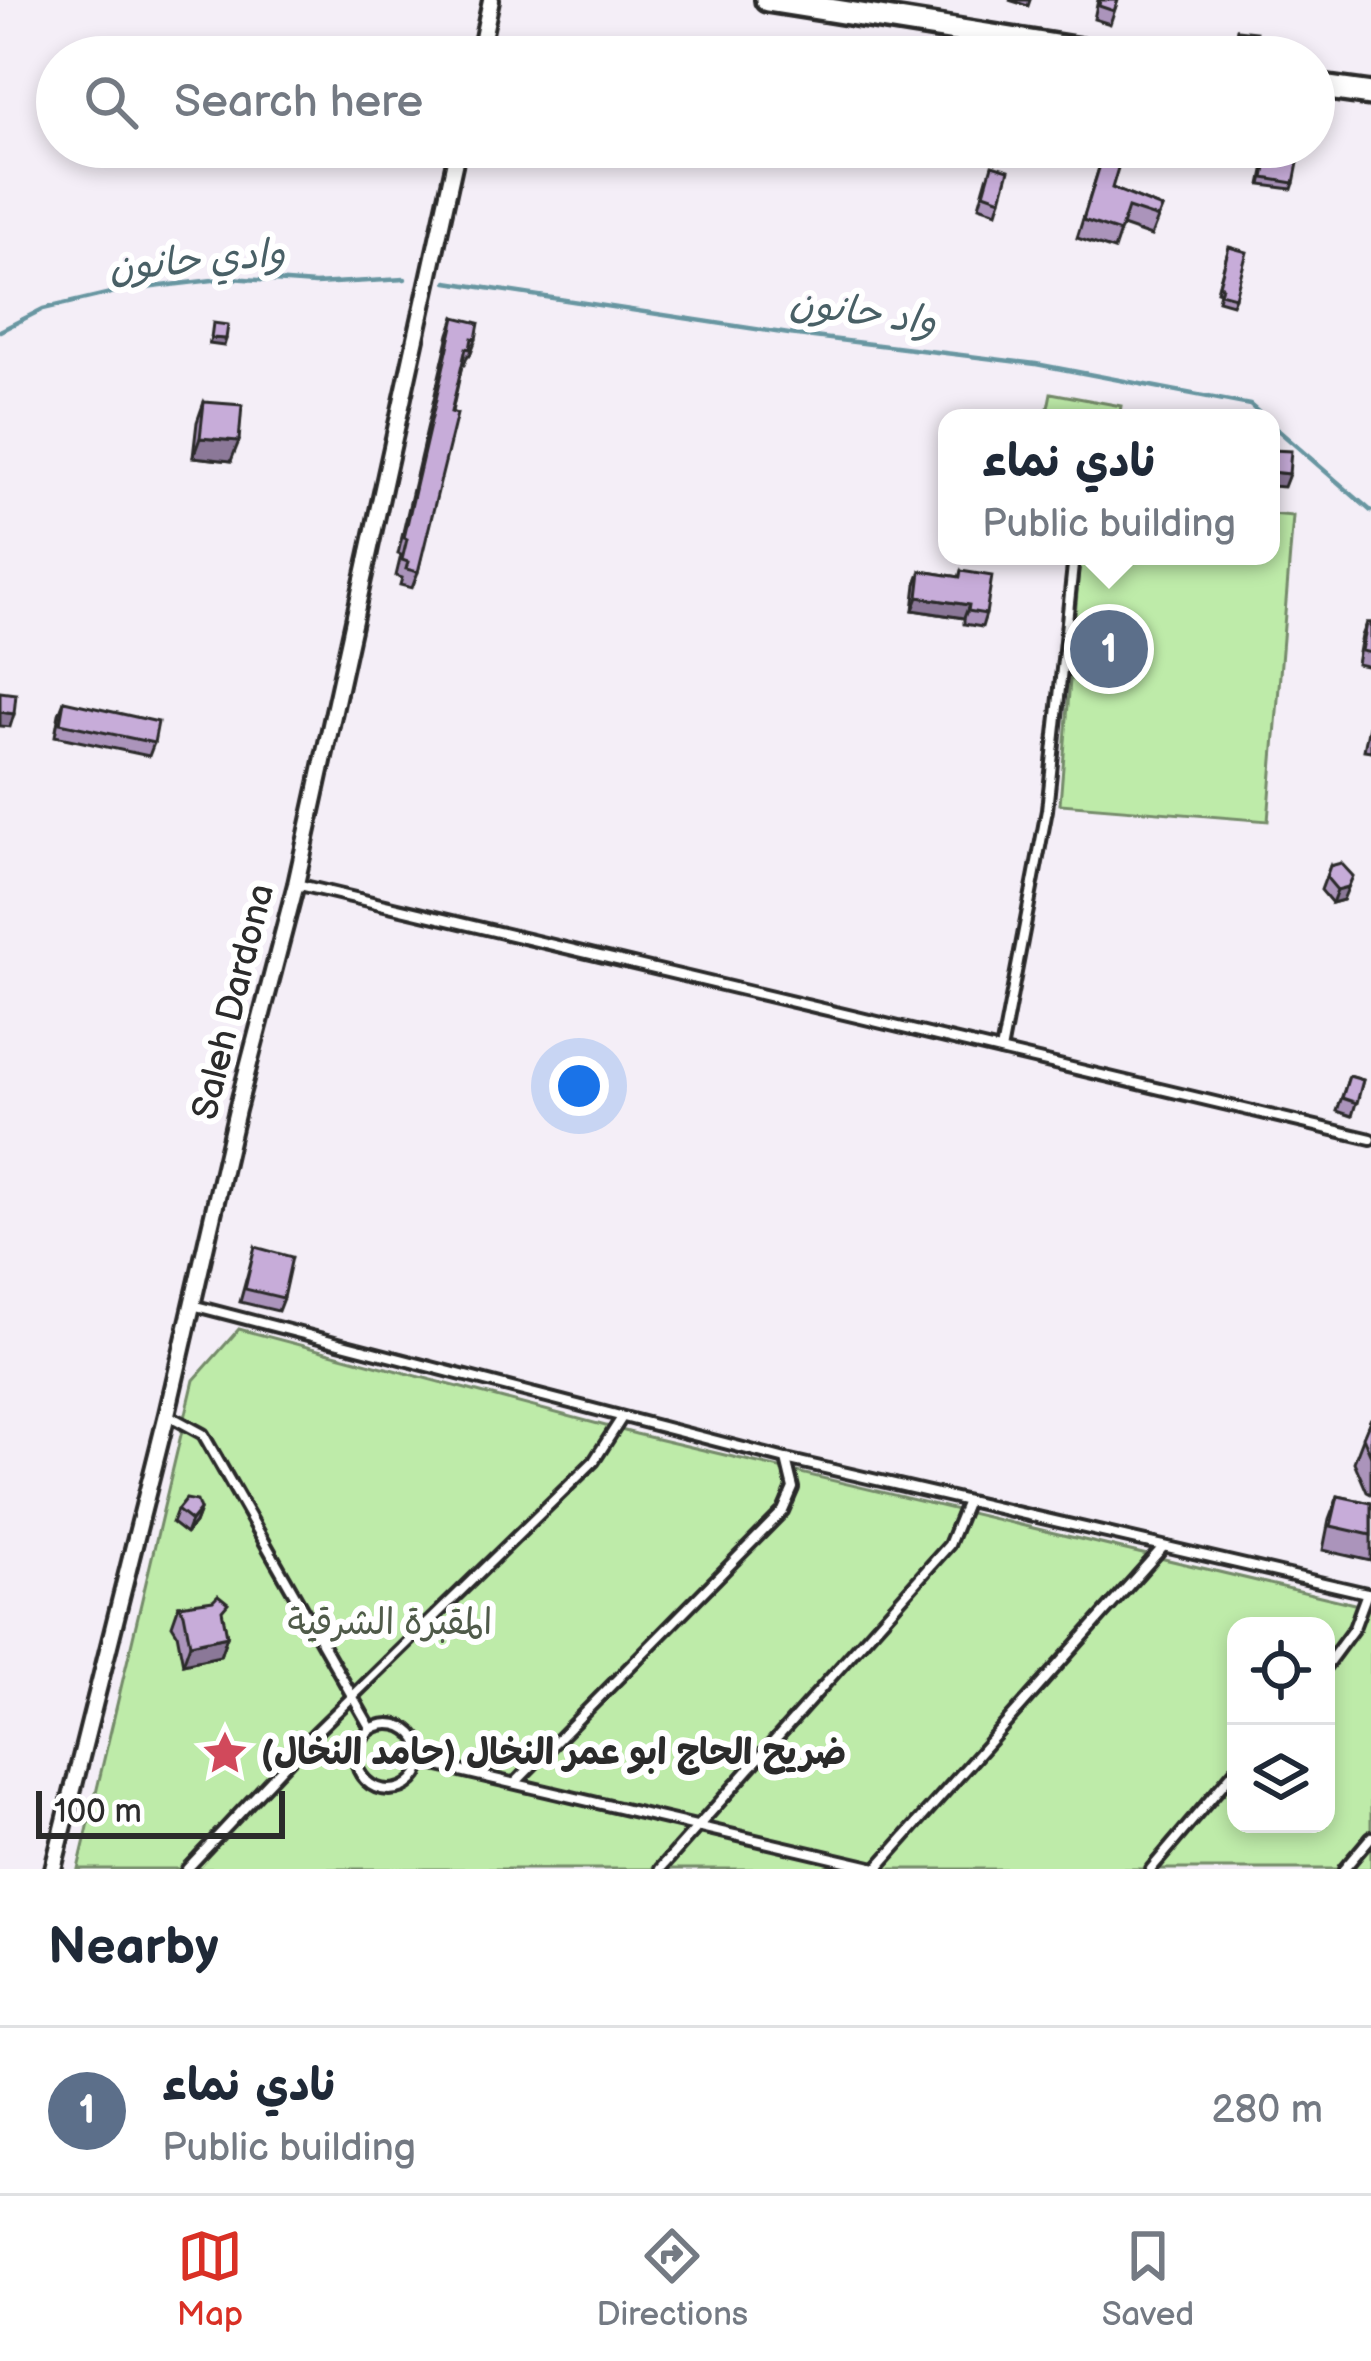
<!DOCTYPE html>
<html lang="en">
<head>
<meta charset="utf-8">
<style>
  :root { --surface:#fff; --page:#f2f2f3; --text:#1f2937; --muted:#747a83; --line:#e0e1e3; --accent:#d93025 }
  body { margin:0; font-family:"Balsamiq Sans","Playpen Sans Arabic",sans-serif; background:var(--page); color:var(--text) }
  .controls { position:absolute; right:36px; bottom:36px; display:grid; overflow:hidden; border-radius:24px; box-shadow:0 6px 18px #0003 }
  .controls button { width:108px; height:108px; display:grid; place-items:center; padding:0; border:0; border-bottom:3px solid var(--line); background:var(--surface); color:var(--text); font:60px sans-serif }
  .scale { position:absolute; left:36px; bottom:30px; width:249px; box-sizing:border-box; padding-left:12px; border:6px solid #2b2b2b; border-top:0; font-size:33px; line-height:42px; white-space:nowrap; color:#2b2b2b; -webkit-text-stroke:9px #fff; paint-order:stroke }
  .you { position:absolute; left:579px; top:1086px; width:42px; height:42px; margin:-30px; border:9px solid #fff; border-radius:50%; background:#1a73e8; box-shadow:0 0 0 18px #1a73e833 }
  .badge { display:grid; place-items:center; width:78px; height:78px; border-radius:50%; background:var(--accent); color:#fff; font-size:39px; font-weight:700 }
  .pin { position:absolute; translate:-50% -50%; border:6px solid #fff; box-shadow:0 3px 12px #0006 }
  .popup { position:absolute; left:938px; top:409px; width:342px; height:156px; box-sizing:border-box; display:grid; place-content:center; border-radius:24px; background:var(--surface); filter:drop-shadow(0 3px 9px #0005); font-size:39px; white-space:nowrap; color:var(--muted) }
  .popup b { font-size:45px; color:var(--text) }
  .popup::after { content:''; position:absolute; left:50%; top:100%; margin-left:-24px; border:24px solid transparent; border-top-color:var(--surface) }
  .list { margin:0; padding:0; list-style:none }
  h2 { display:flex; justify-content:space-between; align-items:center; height:156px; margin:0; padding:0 48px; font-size:51px }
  h2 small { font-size:39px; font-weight:400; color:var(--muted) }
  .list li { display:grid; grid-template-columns:78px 1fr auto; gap:36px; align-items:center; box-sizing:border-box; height:168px; padding:0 48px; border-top:3px solid var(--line) }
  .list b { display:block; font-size:45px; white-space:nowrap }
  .list p { margin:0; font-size:39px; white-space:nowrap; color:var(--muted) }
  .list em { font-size:39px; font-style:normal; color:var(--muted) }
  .icon { flex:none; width:66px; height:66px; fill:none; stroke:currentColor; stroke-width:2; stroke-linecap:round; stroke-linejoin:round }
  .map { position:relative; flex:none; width:1371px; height:1869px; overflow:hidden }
  .search { position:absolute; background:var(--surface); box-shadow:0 6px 18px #0003; left:36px; right:36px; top:36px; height:132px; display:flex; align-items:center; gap:30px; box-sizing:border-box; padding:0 42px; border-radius:66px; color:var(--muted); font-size:45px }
  .sheet { height:324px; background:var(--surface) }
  nav { display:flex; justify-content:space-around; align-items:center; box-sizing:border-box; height:168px; border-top:3px solid var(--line); background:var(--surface); font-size:33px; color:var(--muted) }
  nav a { display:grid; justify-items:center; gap:6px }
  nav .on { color:var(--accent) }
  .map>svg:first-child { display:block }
</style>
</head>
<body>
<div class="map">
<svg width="1371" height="1869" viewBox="0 0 1371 1869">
  <rect width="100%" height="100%" fill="#f4eef7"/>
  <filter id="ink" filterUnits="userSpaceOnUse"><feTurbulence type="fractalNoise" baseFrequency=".00833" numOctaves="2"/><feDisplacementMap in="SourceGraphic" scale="24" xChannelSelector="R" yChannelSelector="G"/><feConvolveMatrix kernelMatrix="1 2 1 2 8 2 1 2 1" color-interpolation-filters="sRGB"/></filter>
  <g filter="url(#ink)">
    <g fill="#beeba9" stroke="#748b6a" stroke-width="3" fill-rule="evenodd">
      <polygon points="1051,393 1121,406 1119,418 1046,418"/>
      <polygon points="1271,514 1293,516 1268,821 1060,804 1080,556 1271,556"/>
      <path d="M 239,1329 L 636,1434 L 1371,1608 L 1371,1869 L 78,1869 L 194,1380 ZM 1236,1626 L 1326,1626 L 1326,1824 L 1236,1824 Z"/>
    </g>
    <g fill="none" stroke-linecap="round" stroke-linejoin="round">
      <g stroke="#6796a1" stroke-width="4.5">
        <polyline points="447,282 789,334 1036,364 1250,405 1265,418"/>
        <polyline points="0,331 43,309 119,291 230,278 315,284 405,279"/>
        <polyline points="1271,424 1371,511"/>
      </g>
      <g stroke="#2b2b2b" stroke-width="16">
        <g id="service">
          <polyline points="296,884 1371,1139"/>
          <polyline points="1001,1051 1047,810 1074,556"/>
          <polyline points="192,1305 786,1459 1371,1594"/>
          <polyline points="168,1415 203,1434 371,1729"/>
          <polyline points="1326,1666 1354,1628 1367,1593"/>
          <circle cx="389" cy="1757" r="33"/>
          <polyline points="422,1762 880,1869"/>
          <polyline points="515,1783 783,1511 793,1488 786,1459"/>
          <polyline points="878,1867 1163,1547"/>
          <polyline points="187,1869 315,1733 594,1461 621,1419"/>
          <polyline points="660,1869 949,1545 967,1501"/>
          <polyline points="1151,1869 1236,1769"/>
          <polyline points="1344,1869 1371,1837"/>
        </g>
      </g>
      <g stroke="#2b2b2b" stroke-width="22">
        <g id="minor">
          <polyline points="479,57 491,0"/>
          <polyline points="53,1869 167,1414 237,1110 296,884 458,147"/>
        </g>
      </g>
      <g stroke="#2b2b2b" stroke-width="30">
        <g id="secondary">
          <polyline points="767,0 1124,57"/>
          <polyline points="1314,86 1371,94"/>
        </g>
      </g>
      <use href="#service" stroke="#fff" stroke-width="8"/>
      <use href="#minor" stroke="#fff" stroke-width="14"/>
      <use href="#secondary" stroke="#fff" stroke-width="21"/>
    </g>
    <g fill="#ab94bb" stroke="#2b2b2b" stroke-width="3">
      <polygon points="1009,0 1030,0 1028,6"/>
      <polygon points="1098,0 1118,0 1110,24 1094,19"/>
      <polygon points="1237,30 1254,48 1252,54 1233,51"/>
      <polygon points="1149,147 1167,147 1160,170 1144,165"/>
      <polygon points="1269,147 1294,183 1292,189 1261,185"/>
      <polygon points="1104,152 1112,188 1162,208 1151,236 1122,226 1114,250 1077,238"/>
      <polygon points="987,178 1001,199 997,212 979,206"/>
      <polygon points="1229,247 1235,297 1232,304 1218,300 1220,292 1217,291"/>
      <polygon points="455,317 476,339 470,355 468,355 464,365 462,365 418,572 412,588 400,585 402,578 396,576 401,555 398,554 449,334"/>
      <polygon points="204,402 231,461 193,457 197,422"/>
      <polygon points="921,571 959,577 961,571 986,614 982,627 964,624 964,618 913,610 916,584"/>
      <polygon points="1367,623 1371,623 1371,667 1357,664 1362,636"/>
      <polygon points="64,701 154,743 149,756 55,736 59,714"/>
      <polygon points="1371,715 1371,751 1364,750"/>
      <polygon points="1330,866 1343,900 1332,903 1321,890"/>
      <polygon points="1349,1076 1363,1080 1352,1116 1337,1111"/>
      <polygon points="255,1247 283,1298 278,1311 240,1302"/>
      <polygon points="1371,1418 1371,1494 1367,1492 1354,1462"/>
      <polygon points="1338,1496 1371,1503 1371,1561 1323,1550 1329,1520"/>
      <polygon points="177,1510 200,1510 195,1523 186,1534 172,1523"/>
      <polygon points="179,1605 223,1617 227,1636 220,1656 183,1664 177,1633 172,1625"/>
    </g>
    <g fill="#8b7898" stroke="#2b2b2b" stroke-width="3">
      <polygon points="211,338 226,339 224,346 209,344"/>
      <polygon points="200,438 239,441 231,461 193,457"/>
      <polygon points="1271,472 1289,474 1284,487 1271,486"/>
      <polygon points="918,597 969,605 964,618 913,610"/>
      <polygon points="0,712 14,714 10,727 0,726"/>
      <polygon points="1353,876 1343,900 1332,903 1337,890"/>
      <polygon points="200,1510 195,1523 186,1534 191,1521"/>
      <polygon points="227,1636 220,1656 183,1664 190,1644"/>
    </g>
    <g fill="#c7acd9" stroke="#2b2b2b" stroke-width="3">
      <polygon points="1100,0 1118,0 1114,11 1099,6"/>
      <polygon points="1237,30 1256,32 1254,48 1235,45"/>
      <polygon points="1149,147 1167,147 1163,163 1147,159"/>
      <polygon points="1270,147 1301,148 1294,183 1264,178"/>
      <polygon points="1104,152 1121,158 1112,188 1162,208 1158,218 1128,208 1120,232 1083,220"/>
      <polygon points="992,165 1009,170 1001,199 984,193"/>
      <polygon points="1229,247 1247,252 1235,297 1220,293 1222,286 1219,285"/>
      <polygon points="455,317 479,323 476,339 472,338 470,349 466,348 451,412 457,414 418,572 406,569 408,562 402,560 407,539 404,538"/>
      <polygon points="213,323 228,325 226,339 211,338"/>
      <polygon points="204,402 242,405 239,441 200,438"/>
      <polygon points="1271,450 1291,451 1289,474 1271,472"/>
      <polygon points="921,571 960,577 961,571 992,576 986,614 968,611 969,605 918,597"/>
      <polygon points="1367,623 1371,623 1371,653 1362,651"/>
      <polygon points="0,692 16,694 14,714 0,712"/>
      <polygon points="64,701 158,722 154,743 60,723"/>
      <polygon points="1341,863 1353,876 1348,887 1337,890 1326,877 1330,866"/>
      <polygon points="1349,1076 1363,1080 1357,1103 1342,1098"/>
      <polygon points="255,1247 292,1257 283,1298 245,1289"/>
      <polygon points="1371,1418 1371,1456 1363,1437"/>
      <polygon points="1338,1496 1371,1503 1371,1535 1331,1526"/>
      <polygon points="186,1499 197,1501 200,1510 191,1521 177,1510"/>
      <polygon points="218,1595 228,1603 222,1610 227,1636 190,1644 184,1613 179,1605 213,1600"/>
    </g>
  </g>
  <defs>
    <g id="sight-bare" transform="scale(3.6)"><path d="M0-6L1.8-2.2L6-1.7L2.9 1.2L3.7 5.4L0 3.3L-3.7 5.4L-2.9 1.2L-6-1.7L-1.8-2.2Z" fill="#d1495b" stroke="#fff" stroke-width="2.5" paint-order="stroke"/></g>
  </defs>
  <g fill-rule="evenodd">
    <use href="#sight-bare" x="225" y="1753"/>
  </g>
  <g text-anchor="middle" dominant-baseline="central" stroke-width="12" stroke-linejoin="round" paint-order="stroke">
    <g font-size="36" fill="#2b2b2b" stroke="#fff">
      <text transform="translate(234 1002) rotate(-76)">Saleh Dardona</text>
    </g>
    <g font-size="36" fill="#505b4a" stroke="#fff">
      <text x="390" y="1623">المقبرة الشرقية</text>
    </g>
    <g font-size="36" font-weight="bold" fill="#2b2b2b" stroke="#fff" text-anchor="start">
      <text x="261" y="1753">ضريح الحاج ابو عمر النخال (حامد النخال)</text>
    </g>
    <g font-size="39" font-style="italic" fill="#496066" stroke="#fff">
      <text transform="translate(197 261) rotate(-5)">وادي حانون</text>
      <text transform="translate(863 313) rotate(8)">واد حانون</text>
    </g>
  </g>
</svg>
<div class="controls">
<button><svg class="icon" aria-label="locate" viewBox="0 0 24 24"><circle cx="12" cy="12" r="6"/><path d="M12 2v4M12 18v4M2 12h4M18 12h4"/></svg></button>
<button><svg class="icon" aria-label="layers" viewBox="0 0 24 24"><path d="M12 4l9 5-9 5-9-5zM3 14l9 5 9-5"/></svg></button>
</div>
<div class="scale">100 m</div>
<div class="you"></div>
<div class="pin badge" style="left:1109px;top:649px;background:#5c6f8a">1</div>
<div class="popup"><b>نادي نماء</b>Public building</div>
<div class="search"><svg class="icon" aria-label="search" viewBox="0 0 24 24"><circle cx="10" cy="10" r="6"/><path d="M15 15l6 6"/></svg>Search here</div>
</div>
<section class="sheet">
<h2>Nearby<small></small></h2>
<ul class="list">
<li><span class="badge" style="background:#5c6f8a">1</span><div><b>نادي نماء</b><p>Public building</p></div><em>280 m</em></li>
</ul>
</section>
<nav>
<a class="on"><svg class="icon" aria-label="map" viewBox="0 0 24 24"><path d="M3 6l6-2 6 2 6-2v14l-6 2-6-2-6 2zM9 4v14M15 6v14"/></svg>Map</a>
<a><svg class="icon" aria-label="directions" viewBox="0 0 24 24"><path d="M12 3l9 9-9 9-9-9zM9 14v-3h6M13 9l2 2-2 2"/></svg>Directions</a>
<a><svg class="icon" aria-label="saved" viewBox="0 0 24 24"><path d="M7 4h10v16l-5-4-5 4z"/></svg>Saved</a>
</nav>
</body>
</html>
